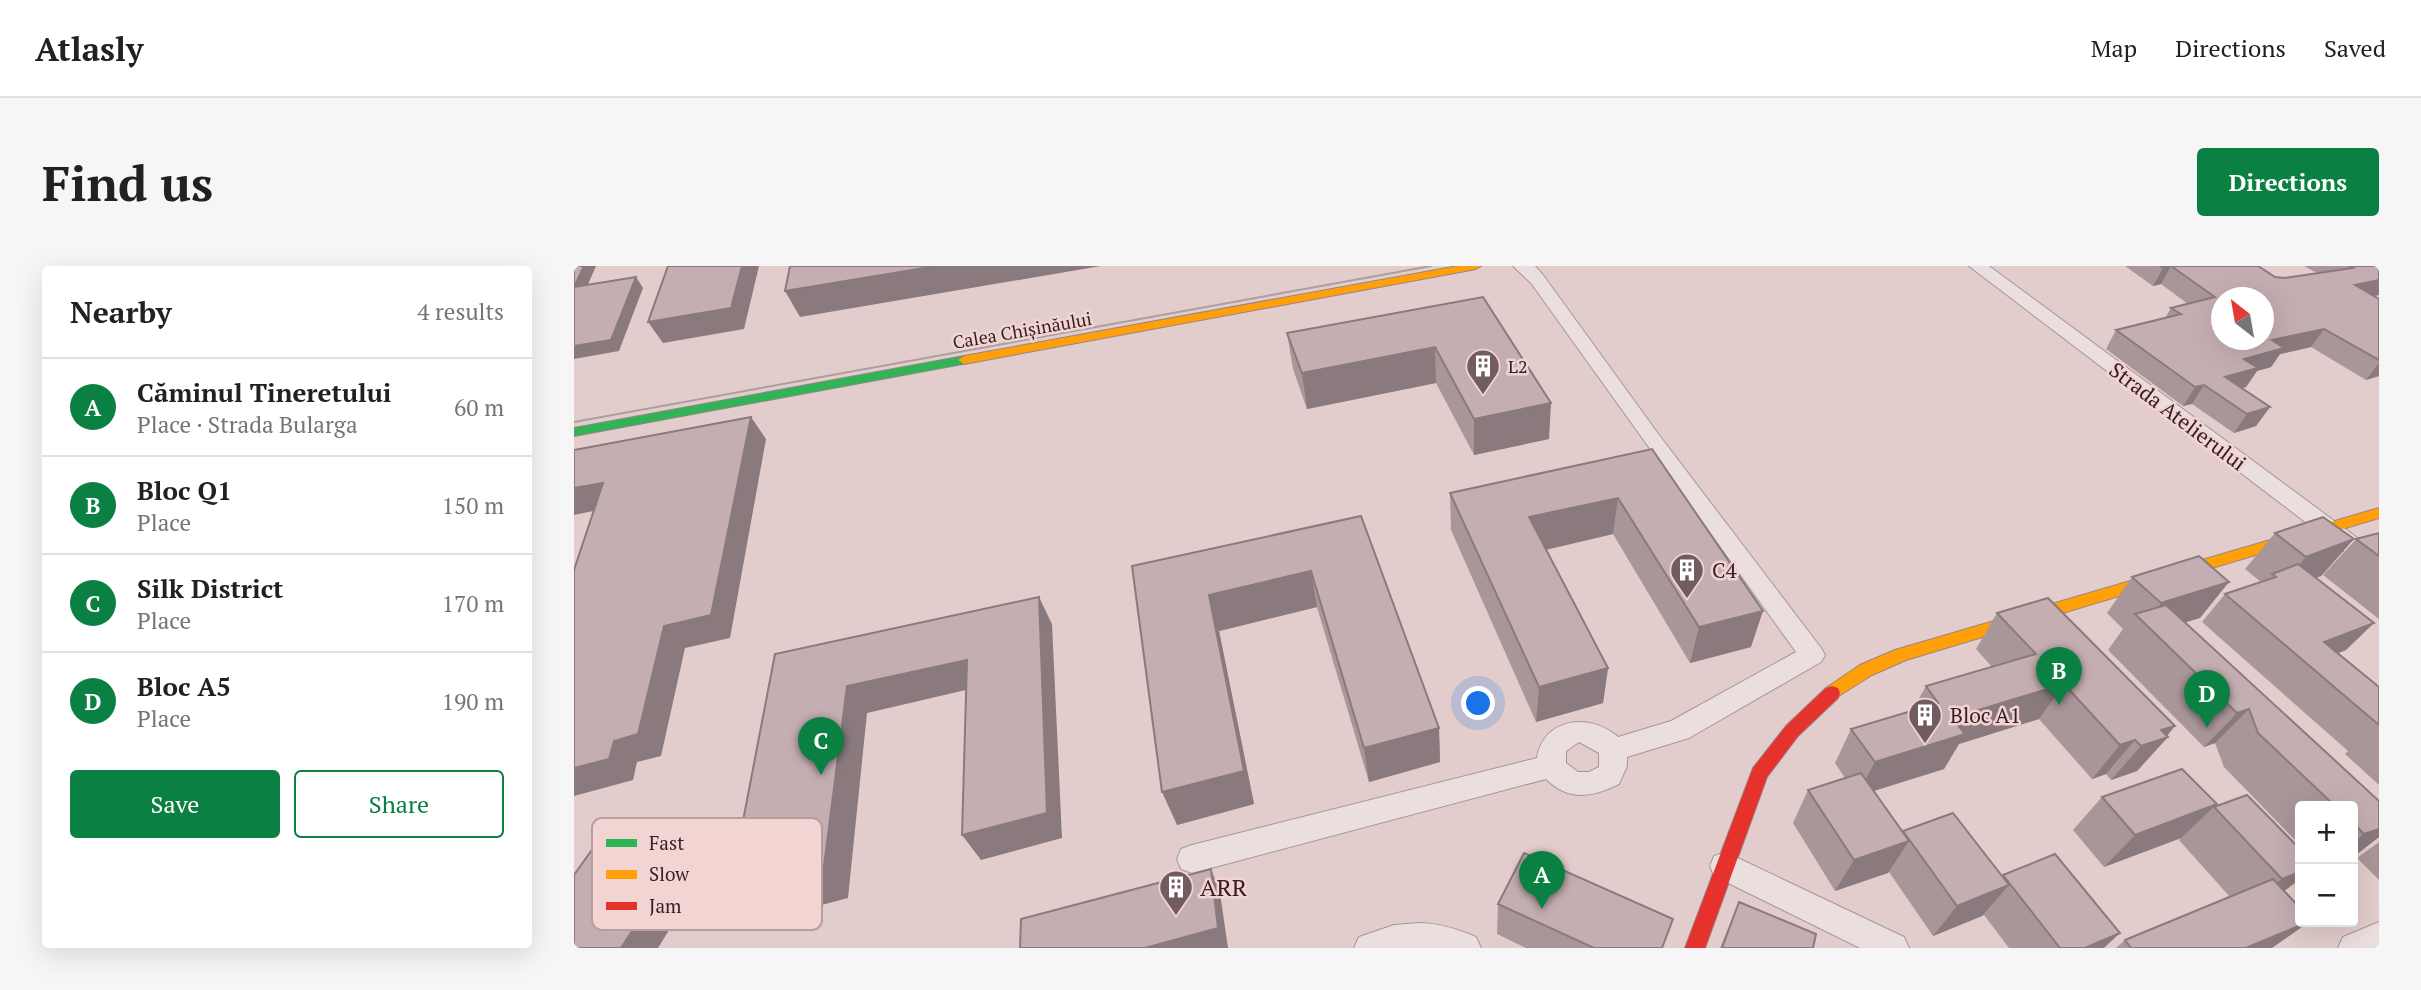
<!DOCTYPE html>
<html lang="en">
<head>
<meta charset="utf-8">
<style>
  :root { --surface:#fff; --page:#f6f6f6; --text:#202124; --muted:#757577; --line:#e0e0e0; --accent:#0b8043 }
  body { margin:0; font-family:"PT Serif",serif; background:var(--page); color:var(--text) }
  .controls { position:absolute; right:21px; bottom:21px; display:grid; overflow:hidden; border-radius:7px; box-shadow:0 7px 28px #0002 }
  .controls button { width:63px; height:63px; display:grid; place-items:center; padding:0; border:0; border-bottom:2px solid var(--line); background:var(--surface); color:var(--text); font:35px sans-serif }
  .compass { position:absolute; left:1637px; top:21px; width:63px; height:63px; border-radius:50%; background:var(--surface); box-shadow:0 7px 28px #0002; rotate:329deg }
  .you { position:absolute; left:905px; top:438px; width:24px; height:24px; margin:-18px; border:5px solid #fff; border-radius:50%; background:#1a73e8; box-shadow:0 0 0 10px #1a73e833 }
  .badge { display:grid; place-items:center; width:46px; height:46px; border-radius:50%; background:var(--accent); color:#fff; font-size:23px; font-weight:700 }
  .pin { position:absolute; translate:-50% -58px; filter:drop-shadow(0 2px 4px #0008) }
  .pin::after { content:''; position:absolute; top:37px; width:24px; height:21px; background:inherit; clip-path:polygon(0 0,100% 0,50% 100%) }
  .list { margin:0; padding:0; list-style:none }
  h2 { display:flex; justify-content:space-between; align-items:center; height:91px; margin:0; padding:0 28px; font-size:30px }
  h2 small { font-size:23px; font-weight:400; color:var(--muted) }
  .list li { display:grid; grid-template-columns:46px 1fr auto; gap:21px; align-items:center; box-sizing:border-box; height:98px; padding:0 28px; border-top:2px solid var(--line) }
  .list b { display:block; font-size:26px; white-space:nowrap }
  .list p { margin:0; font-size:23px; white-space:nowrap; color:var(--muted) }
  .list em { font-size:23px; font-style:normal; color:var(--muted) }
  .actions { display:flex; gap:14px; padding:21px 28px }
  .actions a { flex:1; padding:16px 0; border:2px solid var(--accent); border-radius:7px; text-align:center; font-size:24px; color:var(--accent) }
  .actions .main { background:var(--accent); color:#fff }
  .map { position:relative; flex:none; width:1805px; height:682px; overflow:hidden; border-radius:7px }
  header { display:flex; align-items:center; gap:42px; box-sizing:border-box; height:98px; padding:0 35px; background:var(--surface); border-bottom:2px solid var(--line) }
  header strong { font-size:33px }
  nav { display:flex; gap:38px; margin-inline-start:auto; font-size:24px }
  .intro { display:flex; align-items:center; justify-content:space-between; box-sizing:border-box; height:168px; padding:0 42px }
  h1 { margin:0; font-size:49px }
  .button { padding:18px 32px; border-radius:7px; background:var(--accent); color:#fff; font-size:24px; font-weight:700 }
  main { display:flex; gap:42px; padding:0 42px }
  aside { flex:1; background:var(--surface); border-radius:7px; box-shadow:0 7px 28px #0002 }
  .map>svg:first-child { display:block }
</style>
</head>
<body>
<header>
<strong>Atlasly</strong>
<nav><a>Map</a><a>Directions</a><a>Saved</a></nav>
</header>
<div class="intro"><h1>Find us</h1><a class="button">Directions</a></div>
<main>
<aside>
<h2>Nearby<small>4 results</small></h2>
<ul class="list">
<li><span class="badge">A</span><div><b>Căminul Tineretului</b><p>Place · Strada Bularga</p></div><em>60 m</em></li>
<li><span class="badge">B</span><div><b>Bloc Q1</b><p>Place</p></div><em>150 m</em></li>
<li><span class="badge">C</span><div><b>Silk District</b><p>Place</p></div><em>170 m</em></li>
<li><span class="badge">D</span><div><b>Bloc A5</b><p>Place</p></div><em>190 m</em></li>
</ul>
<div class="actions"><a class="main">Save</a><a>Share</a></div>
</aside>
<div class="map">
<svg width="1805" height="682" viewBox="0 0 1805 682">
  <rect width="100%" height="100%" fill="#e2cdcc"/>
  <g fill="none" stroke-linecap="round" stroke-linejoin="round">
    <g stroke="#a79697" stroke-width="2">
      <g id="street">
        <path d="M 939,0 L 961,0 L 969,9 L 1085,169 L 1247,382 L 1251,389 L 1247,396 L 1115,472 L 1053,491 L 1053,500 L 1045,518 C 1019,531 995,536 972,513 L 618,607 L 607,603 L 603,593 L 607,583 L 618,579 L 963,492 C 969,452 1016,446 1044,471 L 1097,455 L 1222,386 L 957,17 ZM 1005,476 L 1025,487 L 1025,501 L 1015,506 L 1004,506 L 992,497 L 992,485 Z"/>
        <polygon points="1395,0 1415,0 1805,288 1805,308 1797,306"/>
        <polygon points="1151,586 1330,671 1335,682 1286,682 1140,610 1136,600 1140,590"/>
        <polygon points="1805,656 1805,682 1764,682 1769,671"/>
        <path d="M 844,657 C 865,657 883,663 902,671 L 907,682 L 780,682 L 785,671 L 820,659 Z"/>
      </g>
    </g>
    <g stroke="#978687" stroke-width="2">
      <polygon id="fast" points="390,90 394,91 394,97 0,170 0,162"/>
    </g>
    <g stroke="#978687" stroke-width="2">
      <g id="slow">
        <polygon points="884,0 907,0 902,3 390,98 384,94 390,90"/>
        <polygon points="1805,242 1805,252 1332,394 1298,409 1258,434 1252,432 1250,427 1252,422 1286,399 1321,384"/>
      </g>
    </g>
    <g stroke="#978687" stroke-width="2">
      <polygon id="jam" points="1258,420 1264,422 1266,427 1264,432 1224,470 1193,511 1131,682 1111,682 1179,502 1212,460 1252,422"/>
    </g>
    <use href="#street" fill="#eadede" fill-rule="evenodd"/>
    <use href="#fast" fill="#30b455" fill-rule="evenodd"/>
    <use href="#slow" fill="#ff9f0a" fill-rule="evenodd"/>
    <use href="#jam" fill="#e5322d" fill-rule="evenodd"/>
    <polyline stroke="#aa9e9f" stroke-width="2" points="0,156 857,0"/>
  </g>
  <g fill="#a99699">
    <polygon points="1551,0 1684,0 1701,11 1711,12 1743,7 1730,0 1805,0 1805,29 1800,30 1805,33 1805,110 1792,114 1737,81 1706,88 1697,101 1683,105 1672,121 1668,122 1696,141 1682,160 1660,167 1618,138 1609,140 1532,83 1542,64 1591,52 1597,42 1614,38 1587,18 1579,20"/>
    <polygon points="909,31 975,173 900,189 862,117 733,143 719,103 713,67"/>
    <polygon points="1078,183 1177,381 1116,397 1039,268 972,284 1034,402 1029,437 962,456 877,264 876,227"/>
    <polygon points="787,250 865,462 866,496 795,516 743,341 645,365 680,538 603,559 558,300"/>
    <polygon points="1701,267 1780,273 1747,310 1741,312 1772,384 1764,387 1805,421 1805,519 1771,488 1774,485 1628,356 1651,328 1687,316 1671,303"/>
    <polygon points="1805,267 1805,353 1749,309 1782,273"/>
    <polygon points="1558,311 1626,352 1611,356 1805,535 1805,571 1783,588 1779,589 1779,540 1726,540 1726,579 1650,501 1641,477 1630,481 1534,384 1549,363 1533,347"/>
    <polygon points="1423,347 1601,460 1593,470 1594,471 1563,505 1537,514 1532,508 1518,513 1465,453 1385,478 1370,503 1300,525 1328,566 1329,565 1428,610 1429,609 1530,682 1435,682 1410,649 1408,650 1359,670 1315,606 1261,625 1219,557 1234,524 1271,512 1261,497 1277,463 1338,445 1352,420 1418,401 1402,383"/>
    <polygon points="1528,531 1641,541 1726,583 1726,613 1710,625 1698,682 1542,682 1551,674 1656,631 1605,574 1607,572 1530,601 1499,564"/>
    <polygon points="1805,576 1805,614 1783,592"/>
    <polygon points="1165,636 1239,682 1146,682"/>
    <polygon points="924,638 1089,682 952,682 923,668"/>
  </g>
  <g fill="#8a7a7d">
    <polygon points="10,0 22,0 8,32 0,21"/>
    <polygon points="168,0 185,0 170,63 89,77 74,56"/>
    <polygon points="362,0 527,0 226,51 211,25"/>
    <polygon points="1597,0 1587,18 1579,20 1589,2"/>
    <polygon points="62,11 69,22 45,85 0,93 0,80"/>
    <polygon points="1805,14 1805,29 1768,37 1781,19"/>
    <polygon points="1750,63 1737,81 1706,88 1697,101 1683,105 1672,121 1644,129 1651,111 1670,93 1698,74"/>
    <polygon points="861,81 862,117 733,143 728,107"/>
    <polygon points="1805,97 1805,110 1792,114"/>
    <polygon points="1630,119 1618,138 1609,140 1621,121"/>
    <polygon points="977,137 975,173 900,189 900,153"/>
    <polygon points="1696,141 1682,160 1660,167 1673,148"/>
    <polygon points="177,151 192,173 156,372 111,382 87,490 63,496 59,514 0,530 0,502 40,475 90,360"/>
    <polygon points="29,217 48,239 0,249 0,222"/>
    <polygon points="1044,232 1039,268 953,288 955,251"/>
    <polygon points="1780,273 1747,310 1700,327 1732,291"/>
    <polygon points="737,305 743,341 645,365 680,538 603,559 588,526 635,329"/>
    <polygon points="1655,316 1626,352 1580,366 1571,358 1587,337"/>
    <polygon points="465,331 478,358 488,572 407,594 388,569"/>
    <polygon points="1189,345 1177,381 1116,397 1125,361"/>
    <polygon points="1800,357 1772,384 1734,399 1750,376"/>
    <polygon points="393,394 409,420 293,447 274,632 183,656 154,633 273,420"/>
    <polygon points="1034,402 1029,437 962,456 965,421"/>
    <polygon points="1490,418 1465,453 1385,478 1370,503 1283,530 1301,496 1378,452"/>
    <polygon points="1675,443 1641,477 1630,481 1663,447"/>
    <polygon points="1601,460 1591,472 1594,471 1563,505 1537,514 1567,480 1587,464"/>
    <polygon points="865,462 866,496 795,516 790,482"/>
    <polygon points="1561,474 1532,508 1518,513 1546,479"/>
    <polygon points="1643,538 1607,572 1530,601 1561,569"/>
    <polygon points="96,563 119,583 107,602 124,617 84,682 47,682 74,597"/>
    <polygon points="1805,563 1805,571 1783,588 1779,589 1779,577 1790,568"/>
    <polygon points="1335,575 1314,607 1261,625 1280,594"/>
    <polygon points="637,603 646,627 654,682 571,682"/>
    <polygon points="1726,606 1726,613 1702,631 1668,644 1708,613"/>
    <polygon points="1435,619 1408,650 1359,670 1383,640"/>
    <polygon points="1734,656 1735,656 1698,682 1672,682"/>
    <polygon points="1546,667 1530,682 1511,682"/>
  </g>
  <g fill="#c5aeb2" stroke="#8a7a7d" stroke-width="2" fill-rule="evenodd">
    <polygon points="0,0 10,0 0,21 62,11 37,74 0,80"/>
    <polygon points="94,0 168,0 157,42 74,56"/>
    <polygon points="216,0 362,0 211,25"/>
    <path d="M 1586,0 L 1684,0 L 1701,11 L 1711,12 L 1779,2 L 1775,0 L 1805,0 L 1805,14 L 1781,19 L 1805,33 L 1805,94 L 1750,63 L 1698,74 L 1710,82 L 1670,93 L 1684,102 L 1651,111 L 1696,141 L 1673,148 L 1630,119 L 1621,121 L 1542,64 L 1607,48 L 1597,42 L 1641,31 L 1597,0 L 1589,2 ZM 1648,32 L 1690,32 L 1690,74 L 1648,74 Z"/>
    <polygon points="909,31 977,137 900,153 861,81 728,107 713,67"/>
    <polygon points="177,151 137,349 90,360 64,468 40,475 35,493 0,502 0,304 29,217 0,222 0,184"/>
    <polygon points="1078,183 1189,345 1125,361 1044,232 955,251 1034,402 965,421 876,227"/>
    <polygon points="787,250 865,462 790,482 737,305 635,329 670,505 588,526 558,300"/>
    <polygon points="1749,251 1780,273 1732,291 1701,267"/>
    <polygon points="1805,267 1805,290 1782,273"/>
    <polygon points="1625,290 1655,316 1587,337 1558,311"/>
    <polygon points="1724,298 1800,357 1750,376 1805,421 1805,459 1651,328 1702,311 1698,308"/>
    <polygon points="465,331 473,547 388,569 393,394 273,420 249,608 154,633 201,388"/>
    <polygon points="1474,332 1601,460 1587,464 1594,471 1567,480 1561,474 1546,479 1490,418 1378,452 1391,468 1301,496 1277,463 1364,437 1352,420 1462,388 1423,347"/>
    <polygon points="1592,339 1805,535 1805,563 1790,568 1779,557 1779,540 1761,540 1684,467 1675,443 1663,447 1561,348"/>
    <polygon points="1608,503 1643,538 1561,569 1528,531"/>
    <polygon points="1287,507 1335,575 1280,594 1234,524"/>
    <polygon points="1673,529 1726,583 1726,606 1708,613 1640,541"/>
    <polygon points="1379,547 1435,619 1383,640 1329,565"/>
    <polygon points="35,560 96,563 74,597 101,598 47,682 0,682 0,609"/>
    <polygon points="950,587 1099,653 1088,682 1020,682 924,638"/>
    <polygon points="1481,588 1546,667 1511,682 1486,682 1429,609"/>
    <polygon points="637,603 644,662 571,682 446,682 447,653"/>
    <polygon points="1699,613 1726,642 1726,656 1734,656 1672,682 1557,682 1551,674"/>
    <polygon points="1165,636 1242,668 1239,682 1148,682"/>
  </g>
  <defs>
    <g id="building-pin" transform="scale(1.75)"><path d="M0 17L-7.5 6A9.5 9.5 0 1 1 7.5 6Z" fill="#725c5f" stroke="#f2d4d3"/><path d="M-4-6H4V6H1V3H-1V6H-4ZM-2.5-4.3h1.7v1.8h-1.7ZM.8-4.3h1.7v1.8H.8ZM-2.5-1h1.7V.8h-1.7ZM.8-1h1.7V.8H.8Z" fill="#fff"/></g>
  </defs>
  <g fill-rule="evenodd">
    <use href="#building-pin" x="909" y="100"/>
    <use href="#building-pin" x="1113" y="304"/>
    <use href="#building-pin" x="1351" y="449"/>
    <use href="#building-pin" x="602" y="621"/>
  </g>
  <g text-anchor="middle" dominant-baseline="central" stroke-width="5" stroke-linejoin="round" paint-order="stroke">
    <g font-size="18" fill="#351f24" stroke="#f2d4d3">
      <text transform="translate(448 64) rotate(-10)">Calea Chișinăului</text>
    </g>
    <g font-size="18" fill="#351f24" stroke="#f2d4d3" text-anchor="start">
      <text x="934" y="100">L2</text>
    </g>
    <g font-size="21" fill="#351f24" stroke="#f2d4d3">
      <text transform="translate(1604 150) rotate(37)">Strada Atelierului</text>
    </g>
    <g font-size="21" fill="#351f24" stroke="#f2d4d3" text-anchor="start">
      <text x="1138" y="304">C4</text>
      <text x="1376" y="449">Bloc A1</text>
    </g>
    <g font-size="24" fill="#351f24" stroke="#f2d4d3" text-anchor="start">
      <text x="626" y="621">ARR</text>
    </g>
  </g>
  <rect x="18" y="552" width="230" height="112" rx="10" fill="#f2d4d3" stroke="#b99e9e" stroke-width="2"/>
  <rect x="32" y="573" width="31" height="8" fill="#30b455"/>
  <rect x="32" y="604" width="31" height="9" fill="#ff9f0a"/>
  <rect x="32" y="636" width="31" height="8" fill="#e5322d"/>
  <g font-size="19" fill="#351f24">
    <text x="75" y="584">Fast</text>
    <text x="75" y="615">Slow</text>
    <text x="75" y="647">Jam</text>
  </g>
</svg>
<div class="controls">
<button>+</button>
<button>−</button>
</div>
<svg class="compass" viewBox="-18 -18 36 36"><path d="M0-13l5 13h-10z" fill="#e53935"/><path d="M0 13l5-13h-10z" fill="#757577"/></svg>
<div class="you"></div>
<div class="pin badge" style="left:968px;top:643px">A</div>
<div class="pin badge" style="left:1485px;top:439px">B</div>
<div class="pin badge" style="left:247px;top:509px">C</div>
<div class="pin badge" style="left:1633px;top:462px">D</div>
</div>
</main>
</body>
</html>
